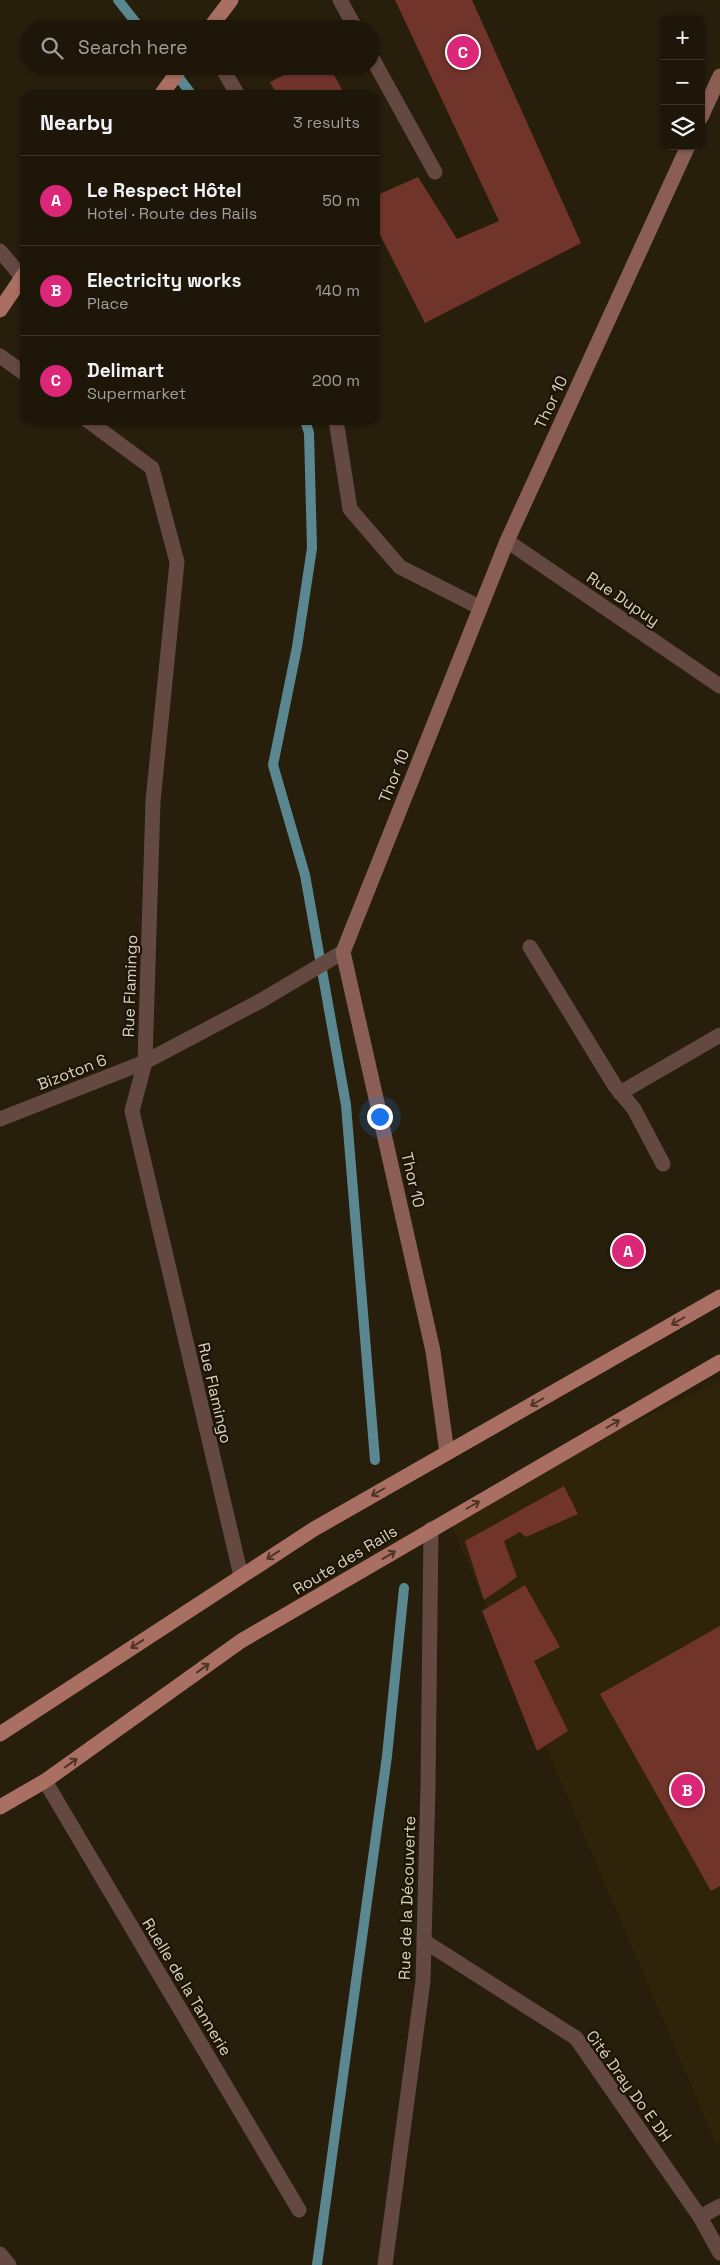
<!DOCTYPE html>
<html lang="en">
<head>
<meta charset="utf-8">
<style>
  :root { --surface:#1d1609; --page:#2a2317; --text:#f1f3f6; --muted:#a09f9c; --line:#3b352a; --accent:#db2777 }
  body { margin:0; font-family:"Space Grotesk",sans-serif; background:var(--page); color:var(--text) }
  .controls { position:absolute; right:15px; top:15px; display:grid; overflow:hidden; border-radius:10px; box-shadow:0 1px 4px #0004 }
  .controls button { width:45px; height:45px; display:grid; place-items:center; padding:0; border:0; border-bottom:1px solid var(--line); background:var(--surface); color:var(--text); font:25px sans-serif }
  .you { position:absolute; left:379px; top:1116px; width:18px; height:18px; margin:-12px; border:4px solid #fff; border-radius:50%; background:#1a73e8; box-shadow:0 0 0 8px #1a73e833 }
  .badge { display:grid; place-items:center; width:32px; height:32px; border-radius:50%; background:var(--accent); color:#fff; font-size:16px; font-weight:700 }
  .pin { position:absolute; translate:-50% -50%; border:2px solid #fff; box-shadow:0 1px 5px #0006 }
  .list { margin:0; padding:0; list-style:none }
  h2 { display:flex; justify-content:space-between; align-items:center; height:65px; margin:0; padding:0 20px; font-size:21px }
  h2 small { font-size:16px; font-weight:400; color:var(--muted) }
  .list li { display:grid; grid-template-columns:32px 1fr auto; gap:15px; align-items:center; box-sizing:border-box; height:90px; padding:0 20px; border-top:1px solid var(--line) }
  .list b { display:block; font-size:19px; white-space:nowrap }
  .list p { margin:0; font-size:16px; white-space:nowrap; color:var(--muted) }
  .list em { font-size:16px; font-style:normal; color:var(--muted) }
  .icon { flex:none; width:28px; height:28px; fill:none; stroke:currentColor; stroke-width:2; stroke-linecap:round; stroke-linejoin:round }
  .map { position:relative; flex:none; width:720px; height:2265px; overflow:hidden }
  .search { position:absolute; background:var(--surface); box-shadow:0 1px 4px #0004; left:20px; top:20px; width:360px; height:55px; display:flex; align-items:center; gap:12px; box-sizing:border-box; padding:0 18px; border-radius:28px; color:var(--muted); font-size:19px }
  .panel { position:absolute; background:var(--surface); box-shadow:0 1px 4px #0004; left:20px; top:90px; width:360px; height:335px; border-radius:15px }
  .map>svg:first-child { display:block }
</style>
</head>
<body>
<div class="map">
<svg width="720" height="2265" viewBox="0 0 720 2265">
  <rect width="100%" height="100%" fill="#271e0c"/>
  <polygon fill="#2f230a" points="720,1380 720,2142 716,2144 447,1515"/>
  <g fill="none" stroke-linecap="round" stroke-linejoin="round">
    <g stroke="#5b8890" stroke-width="10">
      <polyline points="118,0 141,29"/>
      <polyline points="170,66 192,95"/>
      <polyline points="305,420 309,433 312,548 297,647 273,765 305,875 346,1105 375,1460"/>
      <polyline points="317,2265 387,1756 404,1588"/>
    </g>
  </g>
  <g fill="#71342b">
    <polygon points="395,0 472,0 581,243 425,323 375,225 375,196 418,177 457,239 499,221"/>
    <polygon points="302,66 329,66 345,95 277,95 270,82"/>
    <polygon points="564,1486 578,1514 526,1537 520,1532 504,1541 517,1577 484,1600 465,1541"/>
    <polygon points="525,1585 560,1647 534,1661 568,1731 537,1751 482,1611"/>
    <polygon points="720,1626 720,1886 711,1891 600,1694"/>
  </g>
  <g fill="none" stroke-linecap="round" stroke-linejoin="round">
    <g stroke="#644842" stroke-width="15">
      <polyline points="340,0 356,29"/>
      <polyline points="371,56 435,172"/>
      <polyline points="145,1062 132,1111 241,1576"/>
    </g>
    <g stroke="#644842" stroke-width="15">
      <polyline points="221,66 238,95"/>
      <polyline points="0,251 22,277"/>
      <polyline points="0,356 25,374"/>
      <polyline points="87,420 152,468 177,562 153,801 145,1062"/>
      <polyline points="336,420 350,509 400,567 479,607"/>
      <polyline points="507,541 720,686"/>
      <polyline points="530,947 615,1086 634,1109 663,1164"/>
      <polyline points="620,1093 720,1035"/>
      <polyline points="0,1119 145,1062 262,1000 343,952"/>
      <polyline points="45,1781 299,2210"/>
      <polyline points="424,1941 576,2038 700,2217 720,2253"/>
      <polyline points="700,2217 720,2206"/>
      <polyline points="0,2254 9,2265"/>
      <polyline points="385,2265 423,1981 428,1787 431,1529"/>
    </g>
    <g stroke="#8a5e54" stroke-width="15">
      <polyline points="701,117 720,76"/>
      <polyline points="447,1453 433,1351 343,952 507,541 688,146"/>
    </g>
    <g stroke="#a86f62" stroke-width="15">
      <polyline points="209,29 231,0"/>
      <polyline points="161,95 182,66"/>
      <polyline points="0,310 25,273"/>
      <polyline points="0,1734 314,1529 720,1297"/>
      <polyline points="0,1807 45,1781 241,1641 720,1362"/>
    </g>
  </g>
  <defs><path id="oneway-shaft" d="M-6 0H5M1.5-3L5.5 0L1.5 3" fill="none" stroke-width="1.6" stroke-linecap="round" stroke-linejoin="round" transform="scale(1.25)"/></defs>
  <g stroke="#4e3425">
    <use href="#oneway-shaft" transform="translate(678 1321) rotate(150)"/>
    <use href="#oneway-shaft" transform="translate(537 1402) rotate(150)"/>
    <use href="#oneway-shaft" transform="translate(613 1424) rotate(-30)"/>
    <use href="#oneway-shaft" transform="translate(378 1492) rotate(150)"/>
    <use href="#oneway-shaft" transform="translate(473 1505) rotate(-30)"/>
    <use href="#oneway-shaft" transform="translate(273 1555) rotate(147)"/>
    <use href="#oneway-shaft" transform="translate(389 1555) rotate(-31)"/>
    <use href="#oneway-shaft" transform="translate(137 1644) rotate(147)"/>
    <use href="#oneway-shaft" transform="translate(203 1668) rotate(-36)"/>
    <use href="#oneway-shaft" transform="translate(71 1763) rotate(-36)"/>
  </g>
  <g text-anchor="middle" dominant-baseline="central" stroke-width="4.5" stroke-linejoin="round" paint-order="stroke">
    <g font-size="16" fill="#d7d1c6" stroke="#1e1504">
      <text transform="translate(551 402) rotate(-65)">Thor 10</text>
      <text transform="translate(623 599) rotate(34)">Rue Dupuy</text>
      <text transform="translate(394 776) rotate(-68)">Thor 10</text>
      <text transform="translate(130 986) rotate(-88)">Rue Flamingo</text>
      <text transform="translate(72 1072) rotate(-21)">Bizoton 6</text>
      <text transform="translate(413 1180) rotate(77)">Thor 10</text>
      <text transform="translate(215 1393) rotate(77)">Rue Flamingo</text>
      <text transform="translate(345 1560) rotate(-31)">Route des Rails</text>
      <text transform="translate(407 1898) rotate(-88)">Rue de la Découverte</text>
      <text transform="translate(187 1987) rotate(59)">Ruelle de la Tannerie</text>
      <text transform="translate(629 2086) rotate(54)">Cité Dray Do E DH</text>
    </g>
  </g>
</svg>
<div class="controls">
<button>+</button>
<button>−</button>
<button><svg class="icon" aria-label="layers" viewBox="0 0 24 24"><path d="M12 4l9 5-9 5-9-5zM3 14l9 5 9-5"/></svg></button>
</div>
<div class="you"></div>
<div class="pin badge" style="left:628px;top:1251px">A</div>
<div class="pin badge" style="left:687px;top:1790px">B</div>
<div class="pin badge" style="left:463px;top:52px">C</div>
<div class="search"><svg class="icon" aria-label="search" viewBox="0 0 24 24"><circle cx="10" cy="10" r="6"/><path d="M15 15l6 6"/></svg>Search here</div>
<section class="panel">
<h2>Nearby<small>3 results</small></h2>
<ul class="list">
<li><span class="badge">A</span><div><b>Le Respect Hôtel</b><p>Hotel · Route des Rails</p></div><em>50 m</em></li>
<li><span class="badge">B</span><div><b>Electricity works</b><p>Place</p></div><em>140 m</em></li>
<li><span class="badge">C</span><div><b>Delimart</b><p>Supermarket</p></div><em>200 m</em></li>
</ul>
</section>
</div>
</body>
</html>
